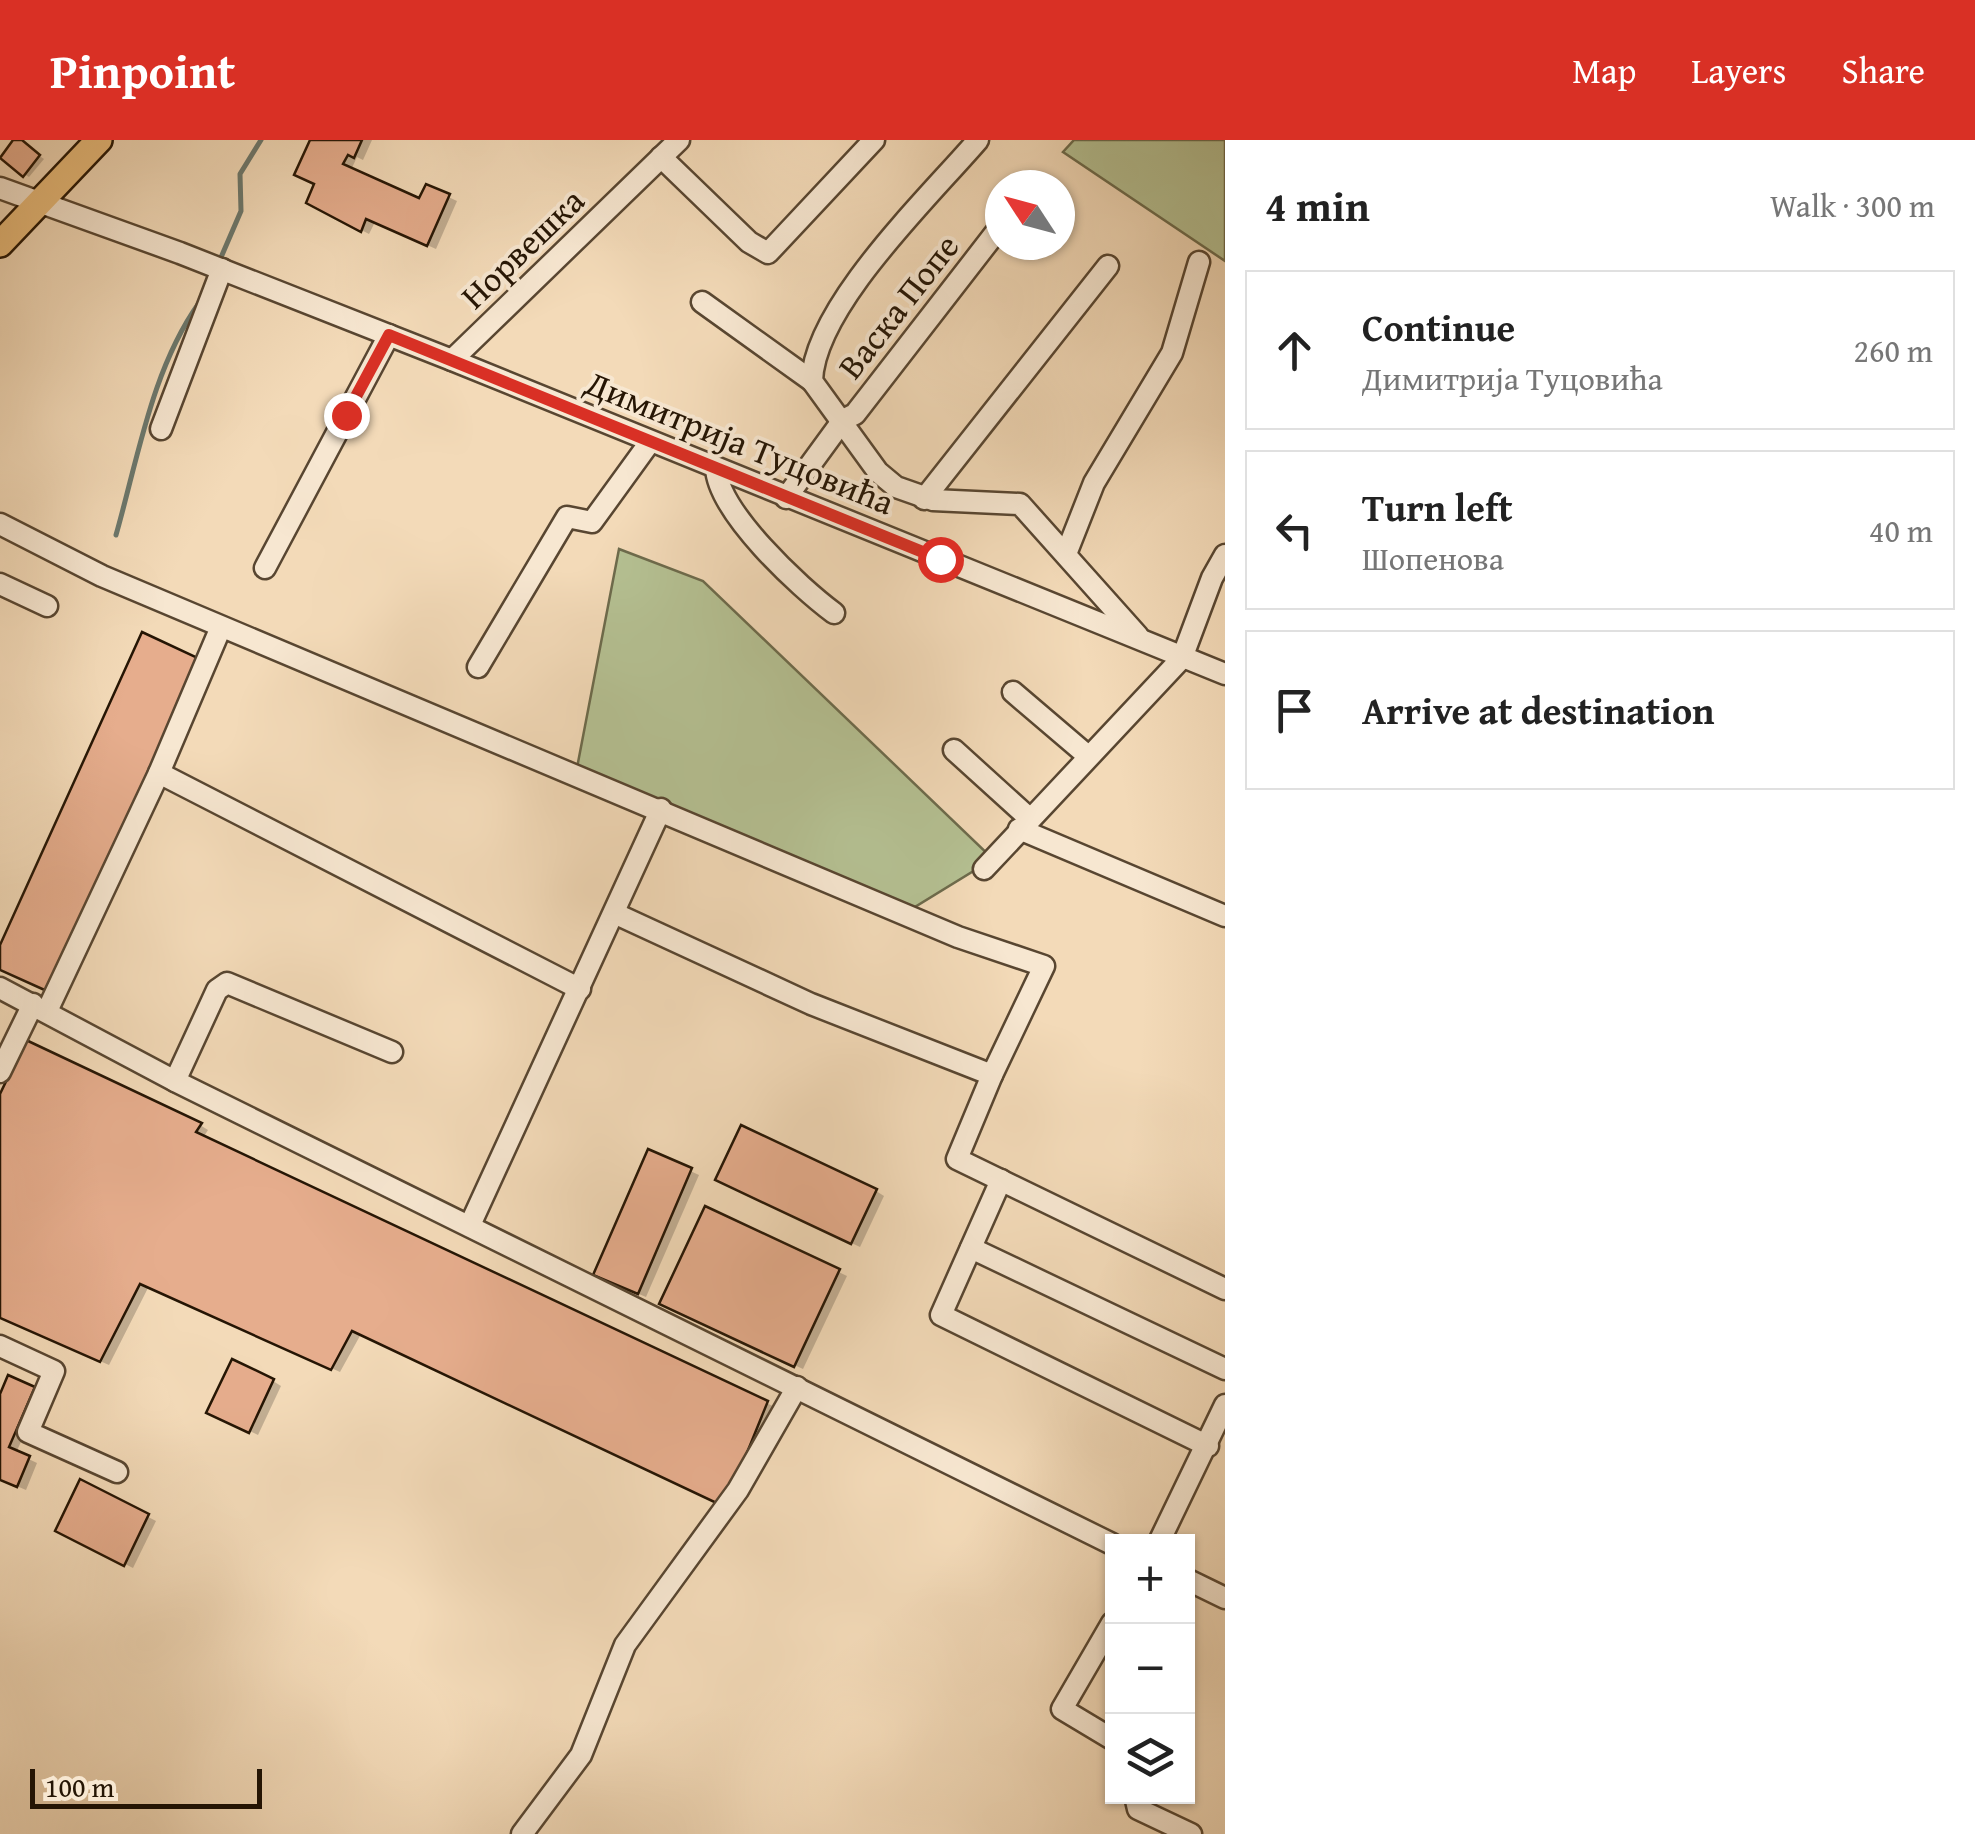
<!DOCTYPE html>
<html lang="en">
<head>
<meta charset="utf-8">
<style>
  :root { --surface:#fff; --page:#f6f6f6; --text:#222; --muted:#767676; --line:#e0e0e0; --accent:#d93025 }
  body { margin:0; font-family:"Gentium Book Plus",serif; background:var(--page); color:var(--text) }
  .controls { position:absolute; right:30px; bottom:30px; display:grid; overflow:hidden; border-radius:0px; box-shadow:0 2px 8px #0004 }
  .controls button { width:90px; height:90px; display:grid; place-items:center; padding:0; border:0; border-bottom:2px solid var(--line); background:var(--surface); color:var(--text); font:50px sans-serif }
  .compass { position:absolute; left:985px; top:30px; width:90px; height:90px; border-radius:50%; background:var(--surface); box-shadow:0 2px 8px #0004; rotate:306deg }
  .scale { position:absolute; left:30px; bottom:25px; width:232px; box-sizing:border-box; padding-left:10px; border:5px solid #251504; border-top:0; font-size:28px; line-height:35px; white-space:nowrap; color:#251504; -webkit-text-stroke:8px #f7e7d1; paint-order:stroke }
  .stop { position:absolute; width:30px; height:30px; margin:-22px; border:8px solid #d93025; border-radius:50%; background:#fff }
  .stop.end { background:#d93025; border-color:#fff; box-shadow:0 2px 10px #0008 }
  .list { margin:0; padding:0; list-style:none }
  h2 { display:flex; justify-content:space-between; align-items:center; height:130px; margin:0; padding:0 40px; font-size:42px }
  h2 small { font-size:32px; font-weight:400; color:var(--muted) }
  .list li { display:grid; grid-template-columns:65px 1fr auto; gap:30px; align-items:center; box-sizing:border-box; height:160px; margin:0 20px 20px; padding:0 20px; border:2px solid var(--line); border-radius:0px }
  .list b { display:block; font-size:38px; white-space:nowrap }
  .list p { margin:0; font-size:32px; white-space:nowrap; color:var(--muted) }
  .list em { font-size:32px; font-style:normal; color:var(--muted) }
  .icon { flex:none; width:55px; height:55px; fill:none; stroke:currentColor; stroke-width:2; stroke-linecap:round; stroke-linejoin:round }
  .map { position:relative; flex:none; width:1225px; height:1694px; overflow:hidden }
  header { display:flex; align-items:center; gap:60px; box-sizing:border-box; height:140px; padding:0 50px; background:var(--accent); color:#fff }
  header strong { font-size:48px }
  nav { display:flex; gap:55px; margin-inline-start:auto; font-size:35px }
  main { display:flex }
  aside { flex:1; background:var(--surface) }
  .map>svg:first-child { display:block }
</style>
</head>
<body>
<header>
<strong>Pinpoint</strong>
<nav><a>Map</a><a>Layers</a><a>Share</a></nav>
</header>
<main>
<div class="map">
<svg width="1225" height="1694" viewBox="0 0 1225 1694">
  <rect width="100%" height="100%" fill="#f3dab8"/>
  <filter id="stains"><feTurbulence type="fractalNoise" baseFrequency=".002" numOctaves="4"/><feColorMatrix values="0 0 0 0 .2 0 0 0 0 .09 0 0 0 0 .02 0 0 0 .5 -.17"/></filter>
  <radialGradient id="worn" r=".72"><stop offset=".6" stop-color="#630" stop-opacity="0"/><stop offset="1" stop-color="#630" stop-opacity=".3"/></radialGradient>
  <g fill="#b5c193" stroke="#6d6b4c" stroke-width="2.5">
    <polygon points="1074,0 1225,0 1225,121 1063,12"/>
    <polygon points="619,409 703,441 993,719 905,773 576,633"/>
  </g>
  <g fill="#0003">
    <polygon points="16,0 44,19 29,37 24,34"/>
    <polygon points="312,0 372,0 363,20 357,17 351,30 421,62 427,47 457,61 436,109 375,82 369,94 317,67"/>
    <polygon points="27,904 200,985 208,990 203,998 775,1267 733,1369 361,1194 340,1232 149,1146 109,1225 0,1177 0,960"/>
    <polygon points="649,1012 699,1035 646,1157 604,1139"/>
    <polygon points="726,1043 876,1051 884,1056 860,1107"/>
    <polygon points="706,1069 847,1136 803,1229 670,1167"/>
    <polygon points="273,1241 281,1246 258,1295 218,1276"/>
    <polygon points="34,1249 42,1254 16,1313 37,1323 26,1350 0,1339 0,1260"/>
    <polygon points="82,1343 156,1381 133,1428 58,1390"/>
  </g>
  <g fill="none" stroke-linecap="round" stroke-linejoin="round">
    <g stroke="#6c786d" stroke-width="5">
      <polyline points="219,122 241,71 240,34 261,0"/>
      <path d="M 116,395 C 138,318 152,229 199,163"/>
    </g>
  </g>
  <g fill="#e6ad8d" stroke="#251504" stroke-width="2.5">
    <polygon points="13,0 22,0 40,15 23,37 0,18"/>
    <polygon points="310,0 362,0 354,18 348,15 343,24 419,58 426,44 450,54 427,106 366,79 361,92 306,63 314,44 294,35"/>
    <polygon points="142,492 200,519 49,852 0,830 0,805"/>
    <polygon points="26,900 202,983 196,992 768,1261 725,1367 352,1191 331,1230 140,1144 100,1222 0,1178 0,954"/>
    <polygon points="741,985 877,1049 851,1104 715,1040"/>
    <polygon points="648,1009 692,1028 638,1154 593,1135"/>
    <polygon points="705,1066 840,1129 794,1227 659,1164"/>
    <polygon points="232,1219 274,1239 249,1293 206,1273"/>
    <polygon points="8,1235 35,1247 9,1307 30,1316 17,1347 0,1340 0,1254"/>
    <polygon points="80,1339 149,1374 124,1426 55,1391"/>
  </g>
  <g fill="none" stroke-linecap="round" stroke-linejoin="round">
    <g stroke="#584631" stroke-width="25">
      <g id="minor">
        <path d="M 978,0 C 929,57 814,167 812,241 L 878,332 L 896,347 L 933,360 L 1020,364 L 1138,496"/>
        <polyline points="661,17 749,102 768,113 874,0"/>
        <polyline points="0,48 180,113 452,220 1225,534"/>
        <polyline points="702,162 812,241"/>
        <polyline points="452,220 679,0"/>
        <polyline points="161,289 222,129"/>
        <path d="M 716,328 C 718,372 799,447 834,473"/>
        <polyline points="786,358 843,280 855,274 1000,87"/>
        <polyline points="924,359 1108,126"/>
        <polyline points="0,384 102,436 958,797 1044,826 992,935 811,864 616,774"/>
        <polyline points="1066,414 1094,343 1172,213 1199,122"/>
        <polyline points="265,428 389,195"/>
        <polyline points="0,444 47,466"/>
        <polyline points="478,527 567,377 592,382 650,302"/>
        <polyline points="1013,552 1088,616"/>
        <polyline points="954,610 1029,678"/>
        <polyline points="159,633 580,849"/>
        <polyline points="1019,689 1225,776"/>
        <polyline points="984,729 1182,518 1212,438 1225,415"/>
        <polyline points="0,848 175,941 1112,1404"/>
        <polyline points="47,871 159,633 221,487"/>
        <polyline points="0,932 33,864"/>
        <polyline points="992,935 957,1019 1225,1149"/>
        <polyline points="175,941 217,850 227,843 392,912"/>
        <polyline points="1001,1040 941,1175 1208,1306"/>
        <polyline points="470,1085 661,669"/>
        <polyline points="971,1108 1225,1229"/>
        <polyline points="0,1206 54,1231 28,1292 117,1332"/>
        <polyline points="1159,1402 1225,1265"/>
        <polyline points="1188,1440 1225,1458"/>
        <polyline points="1112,1483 1062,1569 1112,1599"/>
        <polyline points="1135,1656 1138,1669 1191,1694"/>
        <polyline points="522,1694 581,1615 625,1505 738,1350 797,1247"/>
      </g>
    </g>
    <g stroke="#251504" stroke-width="30">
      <polyline id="major" points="0,104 99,0"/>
    </g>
    <use href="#minor" stroke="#f7e7d1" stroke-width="20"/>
    <use href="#major" stroke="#eabd7c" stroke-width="25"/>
  </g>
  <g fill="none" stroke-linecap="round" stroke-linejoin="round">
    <polyline stroke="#d93025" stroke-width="12" points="346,275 389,195 940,419"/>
  </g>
  <g text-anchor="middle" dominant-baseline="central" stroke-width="8" stroke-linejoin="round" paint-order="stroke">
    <g font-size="35" fill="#251504" stroke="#f7e7d1">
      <text transform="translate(522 108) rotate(-44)">Норвешка</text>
      <text transform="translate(898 166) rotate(-52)">Васка Попе</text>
      <text transform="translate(740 302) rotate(22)">Димитрија Туцовића</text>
    </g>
  </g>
  <rect width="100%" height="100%" filter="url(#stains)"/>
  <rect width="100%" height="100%" fill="url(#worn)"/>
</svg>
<div class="controls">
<button>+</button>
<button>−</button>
<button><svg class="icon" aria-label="layers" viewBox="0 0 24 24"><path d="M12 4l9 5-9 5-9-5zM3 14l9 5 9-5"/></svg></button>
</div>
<svg class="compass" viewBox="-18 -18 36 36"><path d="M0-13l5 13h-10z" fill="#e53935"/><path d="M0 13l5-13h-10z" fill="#767676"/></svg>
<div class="scale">100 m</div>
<div class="stop" style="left:940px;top:419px"></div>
<div class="stop end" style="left:346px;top:275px"></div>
</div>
<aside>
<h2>4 min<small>Walk · 300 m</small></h2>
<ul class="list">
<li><svg class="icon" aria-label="ahead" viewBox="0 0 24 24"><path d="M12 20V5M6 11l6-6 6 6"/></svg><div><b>Continue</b><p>Димитрија Туцовића</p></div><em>260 m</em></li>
<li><svg class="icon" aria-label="left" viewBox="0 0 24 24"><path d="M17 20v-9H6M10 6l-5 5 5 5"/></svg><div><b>Turn left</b><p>Шопенова</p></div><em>40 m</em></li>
<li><svg class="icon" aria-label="arrive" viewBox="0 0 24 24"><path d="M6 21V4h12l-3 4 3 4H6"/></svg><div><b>Arrive at destination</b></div></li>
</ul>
</aside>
</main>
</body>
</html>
